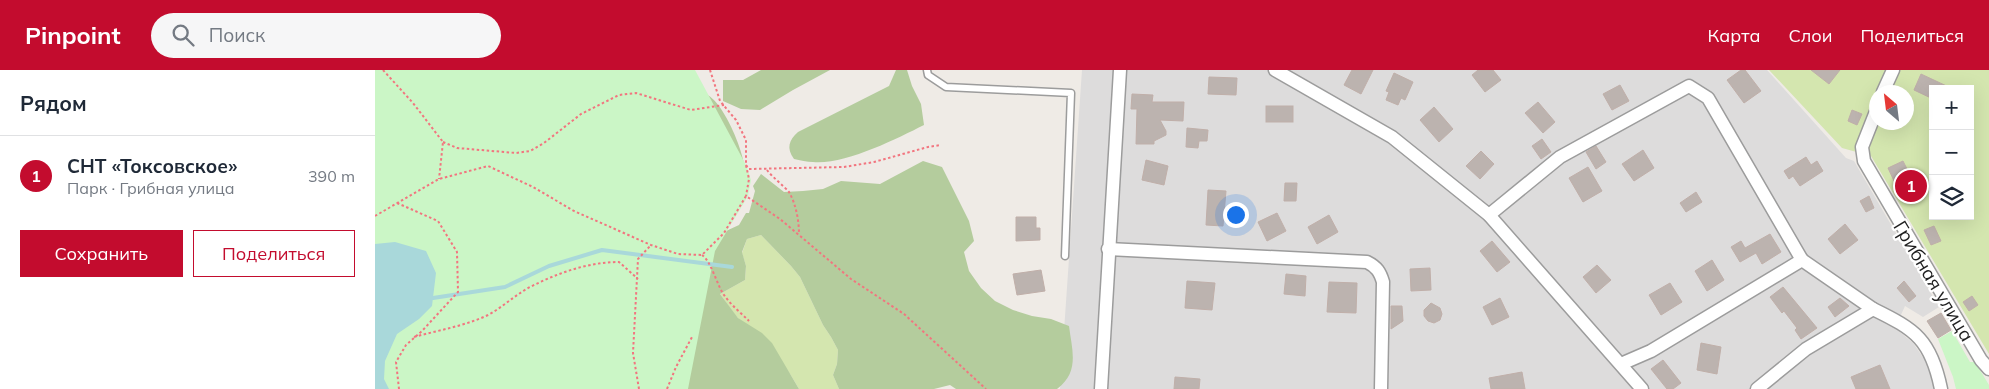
<!DOCTYPE html>
<html lang="ru">
<head>
<meta charset="utf-8">
<style>
  :root { --surface:#fff; --page:#f6f6f7; --text:#1f2937; --muted:#747a83; --line:#e0e1e3; --accent:#c30c2e }
  body { margin:0; font-family:Mulish,sans-serif; background:var(--page); color:var(--text) }
  .controls { position:absolute; right:15px; top:15px; display:grid; overflow:hidden; border-radius:0px; box-shadow:0 5px 20px #0002 }
  .controls button { width:45px; height:45px; display:grid; place-items:center; padding:0; border:0; border-bottom:1px solid var(--line); background:var(--surface); color:var(--text); font:25px sans-serif }
  .compass { position:absolute; left:1494px; top:15px; width:45px; height:45px; border-radius:50%; background:var(--surface); box-shadow:0 5px 20px #0002; rotate:332deg }
  .you { position:absolute; left:860px; top:144px; width:18px; height:18px; margin:-12px; border:4px solid #fff; border-radius:50%; background:#1a73e8; box-shadow:0 0 0 8px #1a73e833 }
  .badge { display:grid; place-items:center; width:32px; height:32px; border-radius:50%; background:var(--accent); color:#fff; font-size:16px; font-weight:700 }
  .pin { position:absolute; translate:-50% -50%; border:2px solid #fff; box-shadow:0 1px 5px #0006 }
  .list { margin:0; padding:0; list-style:none }
  h2 { display:flex; justify-content:space-between; align-items:center; height:65px; margin:0; padding:0 20px; font-size:21px }
  h2 small { font-size:16px; font-weight:400; color:var(--muted) }
  .list li { display:grid; grid-template-columns:32px 1fr auto; gap:15px; align-items:center; box-sizing:border-box; height:80px; padding:0 20px; border-top:1px solid var(--line) }
  .list b { display:block; font-size:19px; white-space:nowrap }
  .list p { margin:0; font-size:16px; white-space:nowrap; color:var(--muted) }
  .list em { font-size:16px; font-style:normal; color:var(--muted) }
  .actions { display:flex; gap:10px; padding:15px 20px }
  .actions a { flex:1; padding:11px 0; border:1px solid var(--accent); border-radius:0px; text-align:center; font-size:18px; color:var(--accent) }
  .actions .main { background:var(--accent); color:#fff }
  .icon { flex:none; width:28px; height:28px; fill:none; stroke:currentColor; stroke-width:2; stroke-linecap:round; stroke-linejoin:round }
  .map { position:relative; flex:none; width:1614px; height:319px; overflow:hidden }
  header { display:flex; align-items:center; gap:30px; box-sizing:border-box; height:70px; padding:0 25px; background:var(--accent); color:#fff }
  header strong { font-size:24px }
  nav { display:flex; gap:28px; margin-inline-start:auto; font-size:18px }
  .search { width:350px; height:45px; background:var(--page); display:flex; align-items:center; gap:12px; box-sizing:border-box; padding:0 18px; border-radius:28px; color:var(--muted); font-size:19px }
  main { display:flex }
  aside { flex:1; background:var(--surface) }
  .map>svg:first-child { display:block }
</style>
</head>
<body>
<header>
<strong>Pinpoint</strong>
<div class="search"><svg class="icon" aria-label="search" viewBox="0 0 24 24"><circle cx="10" cy="10" r="6"/><path d="M15 15l6 6"/></svg>Поиск</div>
<nav><a>Карта</a><a>Слои</a><a>Поделиться</a></nav>
</header>
<main>
<aside>
<h2>Рядом<small></small></h2>
<ul class="list">
<li><span class="badge">1</span><div><b>СНТ «Токсовское»</b><p>Парк · Грибная улица</p></div><em>390 m</em></li>
</ul>
<div class="actions"><a class="main">Сохранить</a><a>Поделиться</a></div>
</aside>
<div class="map">
<svg width="1614" height="319" viewBox="0 0 1614 319">
  <rect width="100%" height="100%" fill="#efebe6"/>
  <polygon fill="#dddcdc" points="707,0 1392,0 1471,88 1479,91 1564,237 1548,247 1530,236 1520,258 1538,273 1554,296 1559,319 685,319"/>
  <g fill="#d4e6af" fill-rule="evenodd">
    <path d="M 1394,0 L 1614,0 L 1614,284 L 1496,86 L 1467,78 ZM 1558,19 L 1595,19 L 1595,146 L 1558,146 ZM 1502,22 L 1532,22 L 1532,52 L 1502,52 Z"/>
    <path d="M 386,165 L 416,196 L 425,207 L 448,255 L 456,267 L 463,280 L 462,294 L 458,305 L 464,319 L 424,319 C 407,288 389,272 364,249 C 357,242 351,232 345,224 L 370,210 L 371,196 L 367,183 L 372,169 Z"/>
  </g>
  <g fill="#b4cc9d">
    <polygon points="386,0 455,0 418,20 385,40 366,39 348,31 348,10 368,10"/>
    <path d="M 521,0 L 532,0 L 537,16 L 546,34 L 549,55 C 521,69 470,95 438,92 C 432,92 425,90 419,89 C 411,78 414,70 423,62 L 514,16 Z"/>
    <path d="M 330,24 C 348,29 372,87 370,105 C 368,121 357,145 351,161 L 364,155 L 371,143 L 374,143 L 380,121 L 378,116 L 386,104 L 409,122 L 428,121 L 448,119 L 466,111 L 505,114 L 548,91 L 567,97 L 594,151 L 599,171 L 589,182 L 594,201 L 606,218 L 620,231 L 638,240 L 657,246 L 676,249 L 694,256 C 697,280 705,302 682,319 L 581,319 L 575,315 L 559,319 L 464,319 L 458,305 L 462,294 L 463,280 L 456,267 L 448,255 L 425,207 L 416,196 L 386,165 L 372,169 L 367,182 L 371,196 L 370,210 L 345,224 L 363,248 L 387,263 L 397,273 L 424,319 L 33,319 Z"/>
  </g>
  <g fill="#cbf6c6">
    <polygon points="0,0 320,0 371,95 376,110 373,126 340,181 313,319 0,319"/>
    <polygon points="1577,261 1595,292 1600,292 1614,315 1614,319 1581,319 1578,307 1563,269"/>
  </g>
  <polygon fill="#a9d8da" points="20,172 51,181 61,203 57,236 44,249 22,264 10,291 9,309 14,319 0,319 0,174"/>
  <g fill="none" stroke-linecap="round" stroke-linejoin="round">
    <polyline stroke="#a9d8da" stroke-width="4" points="58,228 130,217 174,196 227,180 357,197"/>
  </g>
  <g fill="#bcb3af" stroke="#c0afa9">
    <polygon points="977,0 998,0 986,24 969,15"/>
    <polygon points="1103,0 1118,0 1126,10 1110,22 1097,5"/>
    <polygon points="1366,0 1370,0 1386,21 1369,33 1352,10"/>
    <polygon points="1436,0 1465,0 1454,14"/>
    <polygon points="1019,3 1038,12 1030,30 1026,28 1023,35 1011,30 1014,22 1011,21"/>
    <polygon points="1546,4 1578,19 1558,19 1558,29 1539,20"/>
    <polygon points="834,7 862,8 861,25 833,24"/>
    <polygon points="1245,15 1254,31 1237,40 1228,24"/>
    <polygon points="757,24 778,25 777,32 809,32 808,51 785,50 791,61 791,65 779,71 779,74 761,74 762,39 756,39"/>
    <polygon points="1163,32 1180,52 1168,63 1150,43"/>
    <rect x="891" y="36" width="27" height="16"/>
    <polygon points="1059,37 1078,59 1064,72 1045,50"/>
    <polygon points="1477,40 1487,44 1482,55 1473,51"/>
    <polygon points="812,58 833,60 832,71 824,71 823,78 811,77"/>
    <polygon points="1167,69 1176,82 1166,89 1157,76"/>
    <polygon points="1221,76 1231,92 1221,99 1211,82"/>
    <polygon points="1268,80 1279,98 1259,111 1247,94"/>
    <polygon points="1106,81 1119,94 1105,109 1091,96"/>
    <polygon points="1431,87 1436,95 1442,91 1448,101 1425,116 1418,106 1414,109 1409,101"/>
    <polygon points="771,90 793,96 789,115 767,110"/>
    <polygon points="1528,91 1535,105 1520,113 1513,98"/>
    <polygon points="1213,97 1227,121 1208,132 1194,108"/>
    <polygon points="910,113 922,113 921,131 909,131"/>
    <polygon points="833,120 851,121 848,156 831,155"/>
    <polygon points="1321,122 1327,132 1311,142 1305,133"/>
    <polygon points="1494,126 1499,138 1491,142 1485,131"/>
    <polygon points="902,143 911,161 892,171 883,152"/>
    <polygon points="954,145 963,162 942,174 933,157"/>
    <polygon points="641,147 661,147 661,158 665,158 665,170 641,171"/>
    <polygon points="1470,154 1483,170 1465,184 1453,169"/>
    <polygon points="1559,156 1566,171 1556,175 1549,160"/>
    <polygon points="1395,164 1406,182 1387,194 1381,183 1365,192 1356,177 1366,171 1370,178"/>
    <polygon points="1117,171 1135,192 1122,202 1105,181"/>
    <polygon points="1337,190 1349,210 1332,221 1320,201"/>
    <polygon points="1222,195 1236,210 1221,223 1208,207"/>
    <polygon points="1055,198 1056,220 1036,221 1035,199"/>
    <polygon points="666,200 670,221 642,225 638,204"/>
    <polygon points="911,204 931,206 930,226 909,224"/>
    <polygon points="812,211 840,213 837,240 810,238"/>
    <polygon points="1529,211 1541,226 1534,232 1522,218"/>
    <polygon points="954,212 982,213 981,243 952,242"/>
    <polygon points="1295,213 1307,232 1286,245 1274,225"/>
    <polygon points="1408,217 1442,258 1426,269 1420,260 1422,258 1409,241 1407,243 1395,227"/>
    <polygon points="1597,226 1603,235 1594,241 1588,232"/>
    <polygon points="1125,228 1134,247 1117,255 1108,237"/>
    <polygon points="1465,228 1474,236 1460,247 1453,237"/>
    <polygon points="1056,233 1065,238 1067,244 1065,250 1059,253 1053,251 1049,246 1049,240"/>
    <polygon points="1016,236 1027,236 1028,251 1016,259"/>
    <polygon points="1566,243 1576,260 1563,268 1552,251"/>
    <polygon points="1326,273 1346,277 1342,304 1322,300"/>
    <polygon points="1288,290 1306,313 1298,319 1292,319 1276,299"/>
    <polygon points="1505,295 1515,319 1481,319 1476,307"/>
    <polygon points="1147,302 1150,319 1116,319 1114,308"/>
    <polygon points="800,307 825,309 824,319 799,319"/>
  </g>
  <g fill="none" stroke-linecap="round" stroke-linejoin="round">
    <g stroke="#9c9c9c" stroke-width="9">
      <polyline id="service" points="552,0 553,5 571,17 696,23 690,186"/>
    </g>
    <g stroke="#9c9c9c" stroke-width="15">
      <g id="minor">
        <polyline points="900,0 1017,67 1114,145 1267,319"/>
        <polyline points="1508,22 1518,0"/>
        <polyline points="1502,39 1487,77 1489,91 1606,290 1614,299"/>
        <polyline points="1114,145 1185,87 1314,16 1333,28 1427,190"/>
        <path d="M 733,179 L 992,192 C 1002,197 1005,202 1008,212 L 1006,319"/>
        <polyline points="1246,294 1276,281 1427,190 1498,239"/>
        <polyline points="726,319 745,0"/>
        <path d="M 1382,319 L 1431,279 L 1498,239 C 1541,260 1556,270 1566,319"/>
      </g>
    </g>
    <g stroke="#f2757f" stroke-width="2" stroke-dasharray="2.5 2.5" stroke-linecap="butt">
      <polyline points="8,0 38,33 68,72 64,109"/>
      <polyline points="335,0 345,31 361,50 371,70 371,95 374,109 371,126"/>
      <polyline points="68,72 82,78 141,83 155,81 169,73 206,44 244,25 261,23 316,40 349,35"/>
      <polyline points="371,95 374,99 469,97 499,92 553,77 566,75"/>
      <path d="M 392,100 C 398,108 409,116 414,122 C 421,134 424,151 424,164"/>
      <polyline points="22,133 63,151 82,182 83,222 47,261 31,275 21,292 24,319"/>
      <polyline points="0,146 64,109 113,96 158,117 199,141 276,175 303,184 327,185 349,163 371,126 405,149 476,209 529,244 611,319"/>
      <path d="M 327,185 C 336,191 342,215 349,225 C 356,235 366,243 374,251"/>
      <path d="M 39,267 C 64,260 90,256 113,245 C 128,237 140,225 155,217 C 183,203 213,192 244,192 L 263,209"/>
      <polyline points="264,319 258,283 263,189 276,175"/>
      <polyline points="292,319 301,297 317,267"/>
    </g>
    <use href="#service" stroke="#fff" stroke-width="6"/>
    <use href="#minor" stroke="#fff" stroke-width="12"/>
  </g>
  <g text-anchor="middle" dominant-baseline="central" stroke-width="4.5" stroke-linejoin="round" paint-order="stroke">
    <g font-size="19" fill="#1f1f1f" stroke="#fff">
      <text transform="translate(1559 211) rotate(59)">Грибная улица</text>
    </g>
  </g>
</svg>
<div class="controls">
<button>+</button>
<button>−</button>
<button><svg class="icon" aria-label="layers" viewBox="0 0 24 24"><path d="M12 4l9 5-9 5-9-5zM3 14l9 5 9-5"/></svg></button>
</div>
<svg class="compass" viewBox="-18 -18 36 36"><path d="M0-13l5 13h-10z" fill="#e53935"/><path d="M0 13l5-13h-10z" fill="#747a83"/></svg>
<div class="you"></div>
<div class="pin badge" style="left:1536px;top:116px">1</div>
</div>
</main>
</body>
</html>
